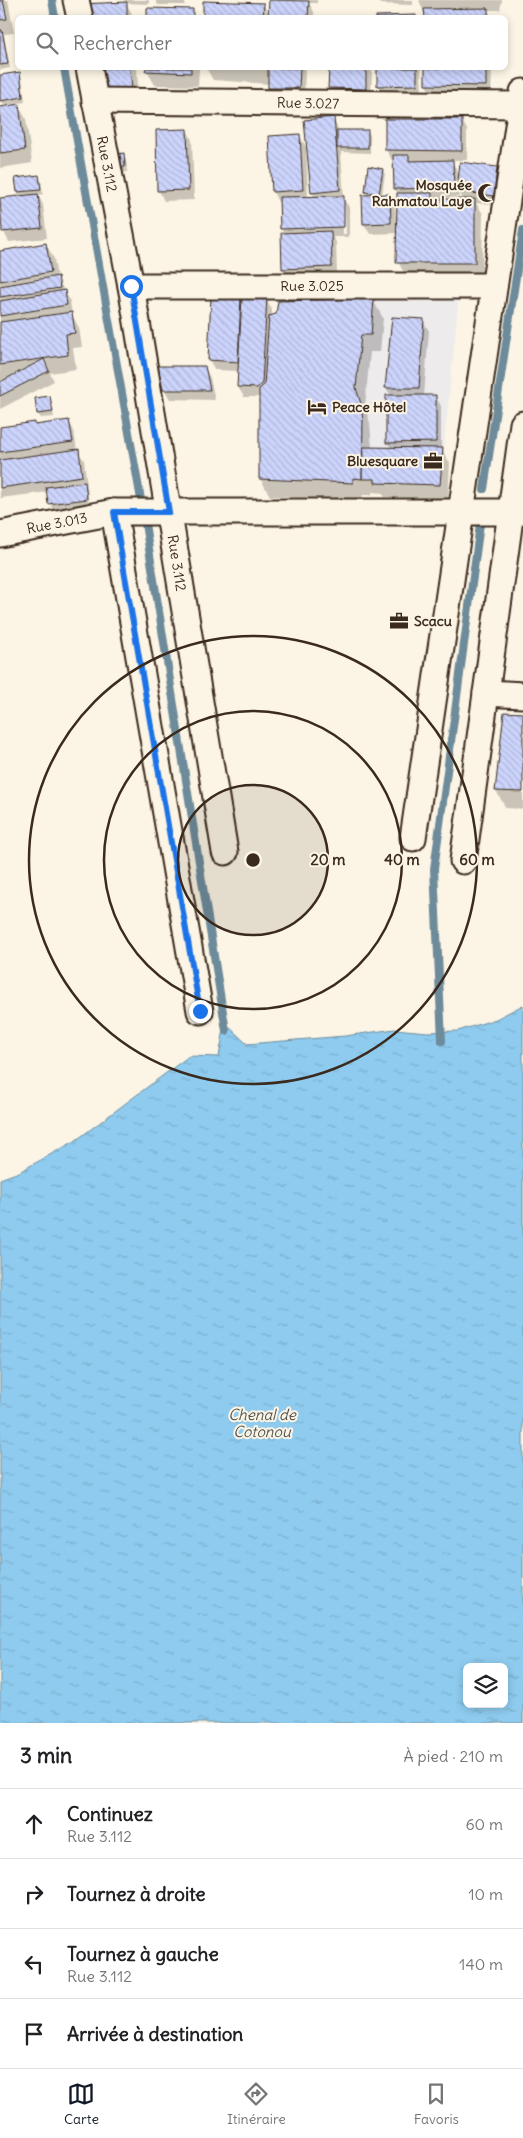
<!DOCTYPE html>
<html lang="fr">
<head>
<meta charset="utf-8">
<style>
  :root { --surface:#fff; --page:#f6f6f6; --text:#202124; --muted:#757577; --line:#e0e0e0; --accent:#111827 }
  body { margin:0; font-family:Delius,sans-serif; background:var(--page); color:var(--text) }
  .controls { position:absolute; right:15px; bottom:15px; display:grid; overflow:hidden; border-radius:8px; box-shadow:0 2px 8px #0003 }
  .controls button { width:45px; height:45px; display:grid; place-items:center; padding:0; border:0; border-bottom:1px solid var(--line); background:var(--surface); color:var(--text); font:25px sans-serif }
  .stop { position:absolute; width:15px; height:15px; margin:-11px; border:4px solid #1a73e8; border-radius:50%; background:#fff }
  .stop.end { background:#1a73e8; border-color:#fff; box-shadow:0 1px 5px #0008 }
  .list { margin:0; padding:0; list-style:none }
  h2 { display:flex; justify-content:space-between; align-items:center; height:65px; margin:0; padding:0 20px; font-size:21px }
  h2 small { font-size:16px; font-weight:400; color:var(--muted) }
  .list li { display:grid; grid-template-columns:32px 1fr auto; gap:15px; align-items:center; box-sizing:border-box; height:70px; padding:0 20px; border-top:1px solid var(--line) }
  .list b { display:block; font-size:19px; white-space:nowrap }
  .list p { margin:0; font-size:16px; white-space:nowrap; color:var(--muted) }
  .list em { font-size:16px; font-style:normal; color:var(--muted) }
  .icon { flex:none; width:28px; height:28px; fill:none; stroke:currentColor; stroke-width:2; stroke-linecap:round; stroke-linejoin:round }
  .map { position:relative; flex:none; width:523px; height:1723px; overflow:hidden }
  .search { position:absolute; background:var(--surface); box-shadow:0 2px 8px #0003; left:15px; right:15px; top:15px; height:55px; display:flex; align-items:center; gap:12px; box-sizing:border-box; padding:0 18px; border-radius:8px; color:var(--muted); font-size:19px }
  .sheet { height:345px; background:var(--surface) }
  nav { display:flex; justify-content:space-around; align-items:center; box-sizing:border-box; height:70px; border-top:1px solid var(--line); background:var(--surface); font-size:14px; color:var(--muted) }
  nav a { display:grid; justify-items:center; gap:2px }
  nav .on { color:var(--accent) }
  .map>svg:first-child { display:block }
</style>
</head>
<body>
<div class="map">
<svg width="523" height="1723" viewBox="0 0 523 1723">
  <defs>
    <pattern id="water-ripples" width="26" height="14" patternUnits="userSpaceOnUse" patternTransform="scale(1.25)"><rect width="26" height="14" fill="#8ecbef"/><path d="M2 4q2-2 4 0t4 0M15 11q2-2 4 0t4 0" fill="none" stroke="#7baecc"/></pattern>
    <pattern id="building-back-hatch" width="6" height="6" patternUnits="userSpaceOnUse" patternTransform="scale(1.25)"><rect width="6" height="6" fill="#ccd4fc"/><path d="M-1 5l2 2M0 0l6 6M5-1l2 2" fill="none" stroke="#b0b6d8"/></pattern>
  </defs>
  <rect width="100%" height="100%" fill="#fcf5e5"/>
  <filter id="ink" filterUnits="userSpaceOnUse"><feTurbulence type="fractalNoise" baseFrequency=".02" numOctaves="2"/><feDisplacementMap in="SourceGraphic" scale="10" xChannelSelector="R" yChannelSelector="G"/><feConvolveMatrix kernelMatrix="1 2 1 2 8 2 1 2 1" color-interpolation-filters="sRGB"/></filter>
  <g filter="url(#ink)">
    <polygon fill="#eeebec" points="459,297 440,485 375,483 375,479 354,478 353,483 259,479 259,389 265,385 269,316 276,314 278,301"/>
    <path fill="url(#water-ripples)" stroke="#6d8b9b" fill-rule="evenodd" d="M 523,1005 L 523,1723 L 0,1723 L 0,1179 L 19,1172 L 75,1141 L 189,1056 L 219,1057 L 225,1023 L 247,1044 L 345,1036 L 395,1029 L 427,1032 L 458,1031 L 496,1019 ZM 467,1667 L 504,1667 L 504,1704 L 467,1704 Z"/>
    <g fill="#0003" fill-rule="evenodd">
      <polygon points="0,0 8,0 14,33 4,34 10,68 0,70"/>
      <polygon points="124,0 149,0 149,4 126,3 134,18 81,18 125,3"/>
      <polygon points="155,0 185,0 185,5 158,5"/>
      <polygon points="270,0 317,0 317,3 309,3 314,12 314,18 205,18 263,4 270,16"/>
      <polygon points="378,0 413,0 413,5 380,4"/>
      <polygon points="419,0 502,0 500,10 488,10 492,18 426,18"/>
      <polygon points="83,68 137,68 139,103"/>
      <polygon points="147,68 199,68 198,86 155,85 147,71"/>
      <polygon points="206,68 305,68 304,98 275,98 269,88 269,84 213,80"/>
      <polygon points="330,68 372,68 371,98 335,98 330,88"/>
      <polygon points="378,68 421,68 422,95 384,95 378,86"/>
      <polygon points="426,68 492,68 491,96 432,95 426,85"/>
      <polygon points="19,74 22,79 25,102 4,105 1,100 0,77"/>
      <polygon points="18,105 26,119 32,163 0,168 0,108"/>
      <path d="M 333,119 L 339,131 L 368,131 L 370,136 L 370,153 L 341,152 L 344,200 L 349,207 L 349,237 L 333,237 L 336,242 L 337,277 L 289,279 L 283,269 L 284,234 L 281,228 L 280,202 L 278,202 L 273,192 L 300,136 L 306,147 L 308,198 L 315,198 L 312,192 ZM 342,206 L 345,206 L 346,234 L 343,234 Z"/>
      <path d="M 386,120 L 462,120 L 467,130 L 467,160 L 451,160 L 458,172 L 458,180 L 496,168 L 502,178 L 499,205 L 476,203 L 483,214 L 482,277 L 406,276 L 398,262 L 398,233 L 370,234 L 364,224 L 368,196 L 366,192 L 382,170 L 385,174 L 382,195 L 389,195 L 395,205 L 396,223 L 398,223 L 398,194 L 395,189 L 395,160 L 392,160 L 386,150 ZM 458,191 L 464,200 L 439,200 L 439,198 L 459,197 Z"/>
      <polygon points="187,130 192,140 194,200 164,201 159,191"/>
      <polygon points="124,155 126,160 127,172 114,173"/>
      <polygon points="39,176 41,181 43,194 38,195 43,205 47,238 9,242 4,232 0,199 21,197 18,192"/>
      <polygon points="46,244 54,259 57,278 70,301 72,315 79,328 82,347 73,348 76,369 50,373 54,381 0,409 0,383 8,379 0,380 0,252"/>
      <polygon points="212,297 240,298 243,304 266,299 272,309 272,317 373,300 383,318 380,352 370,352 365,406 370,423 372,449 391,449 388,442 392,397 386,388 423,321 429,331 424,396 435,396 441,406 441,449 450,463 448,499 385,497 382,493 372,492 372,495 363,495 362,500 270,496 260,478 261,397 244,397 238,387 239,371 215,370 209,360"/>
      <polygon points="205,368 210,378 215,400 170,399 164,389"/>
      <polygon points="50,398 54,417 41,418 38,414"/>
      <polygon points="69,421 74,431 77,451 84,460 89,504 52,509 48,492 0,498 0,428 34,423 36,426"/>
      <polygon points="523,714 523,809 506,808 496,791"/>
    </g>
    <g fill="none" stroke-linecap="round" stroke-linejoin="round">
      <g stroke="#6d8b9b" stroke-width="8">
        <polyline points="52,0 55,18"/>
        <polyline points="64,68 143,511 226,1031"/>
        <polyline points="484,489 523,230"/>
        <polyline points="442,1041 434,869 480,524"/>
      </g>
    </g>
    <g fill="url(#building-back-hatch)" stroke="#3b2a1e">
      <polygon points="0,0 3,0 7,19 0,20"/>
      <polygon points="269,0 309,1 308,18 268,18"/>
      <polygon points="203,1 264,3 263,18 203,18"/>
      <polygon points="127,2 127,18 80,18 79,4"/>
      <polygon points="147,8 193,9 193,18 147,18"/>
      <polygon points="488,8 488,18 425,18 424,9"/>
      <polygon points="416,15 416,18 376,18 376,16"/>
      <polygon points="0,30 2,30 8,64 0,65"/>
      <polygon points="81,68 130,68 132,89 83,92"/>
      <polygon points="146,68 191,68 191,73 145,71"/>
      <polygon points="268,68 300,68 299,88 268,88"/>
      <polygon points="329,68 366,68 366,89 328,88"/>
      <polygon points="377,68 417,68 417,85 377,86"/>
      <polygon points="425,68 486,68 486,86 425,85"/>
      <polygon points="20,72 23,97 0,101 0,75"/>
      <polygon points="19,104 25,150 0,153 0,107"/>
      <polygon points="334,117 340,190 311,193 304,120"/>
      <polygon points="385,119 462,119 462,151 385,150"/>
      <polygon points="187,129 189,190 157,191 156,130"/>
      <rect x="337" y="130" width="31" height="18"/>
      <polygon points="300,134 303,190 272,192 269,136"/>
      <polygon points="124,153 125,167 110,169 109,155"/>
      <polygon points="393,155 409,155 409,161 453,160 454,188 394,189"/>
      <polygon points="460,162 497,167 494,196 457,191"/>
      <polygon points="368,166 383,169 379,194 365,192"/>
      <polygon points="39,175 41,190 17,192 15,178"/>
      <polygon points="397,193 432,193 432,199 475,199 475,263 396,263"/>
      <polygon points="38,194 42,228 2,232 0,198"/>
      <polygon points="390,194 391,223 363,224 362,195"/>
      <polygon points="344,196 344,227 280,229 279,197"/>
      <polygon points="331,231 332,267 282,269 281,233"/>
      <polygon points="46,243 51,272 0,281 0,251"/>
      <polygon points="58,276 60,288 0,297 0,286"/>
      <polygon points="65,290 67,305 0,316 0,301"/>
      <polygon points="211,296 241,297 238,362 208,360"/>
      <polygon points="242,297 267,297 262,383 257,388 237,387"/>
      <polygon points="374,299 371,335 361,335 356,388 361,404 363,421 362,479 353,478 353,483 259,479 259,389 264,385 269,316 276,314 278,301"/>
      <polygon points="72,312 75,333 66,334 68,355 0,365 0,322"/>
      <polygon points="392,317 424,319 419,388 385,388"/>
      <polygon points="44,359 49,371 0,396 0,382"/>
      <polygon points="158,366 205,366 210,390 163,390"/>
      <polygon points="386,395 436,395 436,442 386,443"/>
      <polygon points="50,396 53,412 37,414 35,398"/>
      <polygon points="69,420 73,442 0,452 0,427 35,422 35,425"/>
      <polygon points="363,447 443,448 440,485 375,483 375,479 362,479"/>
      <polygon points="79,449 82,476 0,488 0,460"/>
      <polygon points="85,482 87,499 48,504 46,487"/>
      <polygon points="504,712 523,713 523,792 495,791"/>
    </g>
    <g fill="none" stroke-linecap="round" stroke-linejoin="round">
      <g stroke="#3b2a1e" stroke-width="29">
        <g id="street">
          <polyline points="76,0 80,18"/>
          <polyline points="89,68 131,286 225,852"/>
          <polyline points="95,101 521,105"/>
          <polyline points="131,286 494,286"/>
          <polyline points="114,512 200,1011"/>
          <polyline points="0,534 114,512 523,512"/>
          <polyline points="486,693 523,695"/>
          <polyline points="413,838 523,92"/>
          <polyline points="463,861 523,424"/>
        </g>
      </g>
      <use href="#street" stroke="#fcf5e5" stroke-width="25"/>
    </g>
  </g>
  <g fill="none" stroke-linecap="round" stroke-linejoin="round" filter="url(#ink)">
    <polyline stroke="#1a73e8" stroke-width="6" points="131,286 169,512 114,512 200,1011"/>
  </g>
  <circle cx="253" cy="860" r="75" fill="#3b2a1e" fill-opacity=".12"/>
  <g fill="none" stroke="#3b2a1e" stroke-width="2.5">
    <circle cx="253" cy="860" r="75"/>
    <circle cx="253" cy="860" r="149"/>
    <circle cx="253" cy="860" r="224"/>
  </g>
  <defs>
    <g id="mosque-bare" transform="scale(1.5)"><path d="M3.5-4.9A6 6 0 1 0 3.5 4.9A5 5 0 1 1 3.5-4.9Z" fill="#3b2a1e" stroke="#fcf5e5" stroke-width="2.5" paint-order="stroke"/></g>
    <g id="hotel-bare" transform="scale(1.5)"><path d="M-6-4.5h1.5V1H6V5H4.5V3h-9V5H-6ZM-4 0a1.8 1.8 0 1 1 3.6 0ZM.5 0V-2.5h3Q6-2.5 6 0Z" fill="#3b2a1e" stroke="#fcf5e5" stroke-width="2.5" paint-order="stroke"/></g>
    <g id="office-bare" transform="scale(1.5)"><path d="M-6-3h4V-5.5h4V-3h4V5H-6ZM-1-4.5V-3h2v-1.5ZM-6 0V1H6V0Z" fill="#3b2a1e" stroke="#fcf5e5" stroke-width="2.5" paint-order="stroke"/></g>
  </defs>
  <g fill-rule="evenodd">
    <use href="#mosque-bare" x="487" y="193"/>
    <use href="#hotel-bare" x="317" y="407"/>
    <use href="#office-bare" x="433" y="461"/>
    <use href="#office-bare" x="399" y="621"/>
  </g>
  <g text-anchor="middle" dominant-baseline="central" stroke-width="4" stroke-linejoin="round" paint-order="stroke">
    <g font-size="14" fill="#3b2a1e" stroke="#fcf5e5">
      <text transform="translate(308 103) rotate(1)">Rue 3.027</text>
      <text transform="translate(107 164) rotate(79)">Rue 3.112</text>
      <text x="312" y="286">Rue 3.025</text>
      <text transform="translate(57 523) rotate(-11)">Rue 3.013</text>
      <text transform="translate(177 563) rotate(81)">Rue 3.112</text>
    </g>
    <g font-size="14" font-weight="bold" fill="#3b2a1e" stroke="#fcf5e5" text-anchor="end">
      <text x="472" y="185">Mosquée<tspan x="472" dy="16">Rahmatou Laye</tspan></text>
      <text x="332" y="407" text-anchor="start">Peace Hôtel</text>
      <text x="418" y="461">Bluesquare</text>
      <text x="414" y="621" text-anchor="start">Scacu</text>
    </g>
    <g font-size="15" font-style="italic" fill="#505252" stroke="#fcf5e5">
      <text x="262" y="1414">Chenal de<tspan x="262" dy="17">Cotonou</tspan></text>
    </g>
  </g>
  <circle cx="253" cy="860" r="8" fill="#3b2a1e" stroke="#fcf5e5" stroke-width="2.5"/>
  <g font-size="15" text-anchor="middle" font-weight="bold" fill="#3b2a1e" stroke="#fcf5e5" stroke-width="4" stroke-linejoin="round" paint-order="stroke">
    <text x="328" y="865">20 m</text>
    <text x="402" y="865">40 m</text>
    <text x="477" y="865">60 m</text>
  </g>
</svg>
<div class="controls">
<button><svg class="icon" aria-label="layers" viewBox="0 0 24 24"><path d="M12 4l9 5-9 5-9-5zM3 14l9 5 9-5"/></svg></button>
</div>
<div class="stop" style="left:131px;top:286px"></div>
<div class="stop end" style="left:200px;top:1011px"></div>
<div class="search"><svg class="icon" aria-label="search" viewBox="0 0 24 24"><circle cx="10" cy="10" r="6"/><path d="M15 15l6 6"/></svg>Rechercher</div>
</div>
<section class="sheet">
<h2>3 min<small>À pied · 210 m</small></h2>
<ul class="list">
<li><svg class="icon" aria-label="ahead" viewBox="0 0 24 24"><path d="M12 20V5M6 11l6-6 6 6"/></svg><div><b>Continuez</b><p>Rue 3.112</p></div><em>60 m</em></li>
<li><svg class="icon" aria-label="right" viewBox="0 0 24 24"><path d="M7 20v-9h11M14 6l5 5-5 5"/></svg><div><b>Tournez à droite</b></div><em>10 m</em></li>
<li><svg class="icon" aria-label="left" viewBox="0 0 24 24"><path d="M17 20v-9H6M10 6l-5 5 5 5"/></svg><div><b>Tournez à gauche</b><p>Rue 3.112</p></div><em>140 m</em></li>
<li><svg class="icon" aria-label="arrive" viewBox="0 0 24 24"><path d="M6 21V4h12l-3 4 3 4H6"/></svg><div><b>Arrivée à destination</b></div></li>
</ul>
</section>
<nav>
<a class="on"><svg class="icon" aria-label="map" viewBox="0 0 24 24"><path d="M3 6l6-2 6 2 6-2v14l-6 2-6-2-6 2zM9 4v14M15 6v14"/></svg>Carte</a>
<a><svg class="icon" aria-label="directions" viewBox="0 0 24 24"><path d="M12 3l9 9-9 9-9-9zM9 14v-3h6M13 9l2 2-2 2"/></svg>Itinéraire</a>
<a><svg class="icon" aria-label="saved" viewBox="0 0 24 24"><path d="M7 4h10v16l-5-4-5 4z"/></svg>Favoris</a>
</nav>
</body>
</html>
